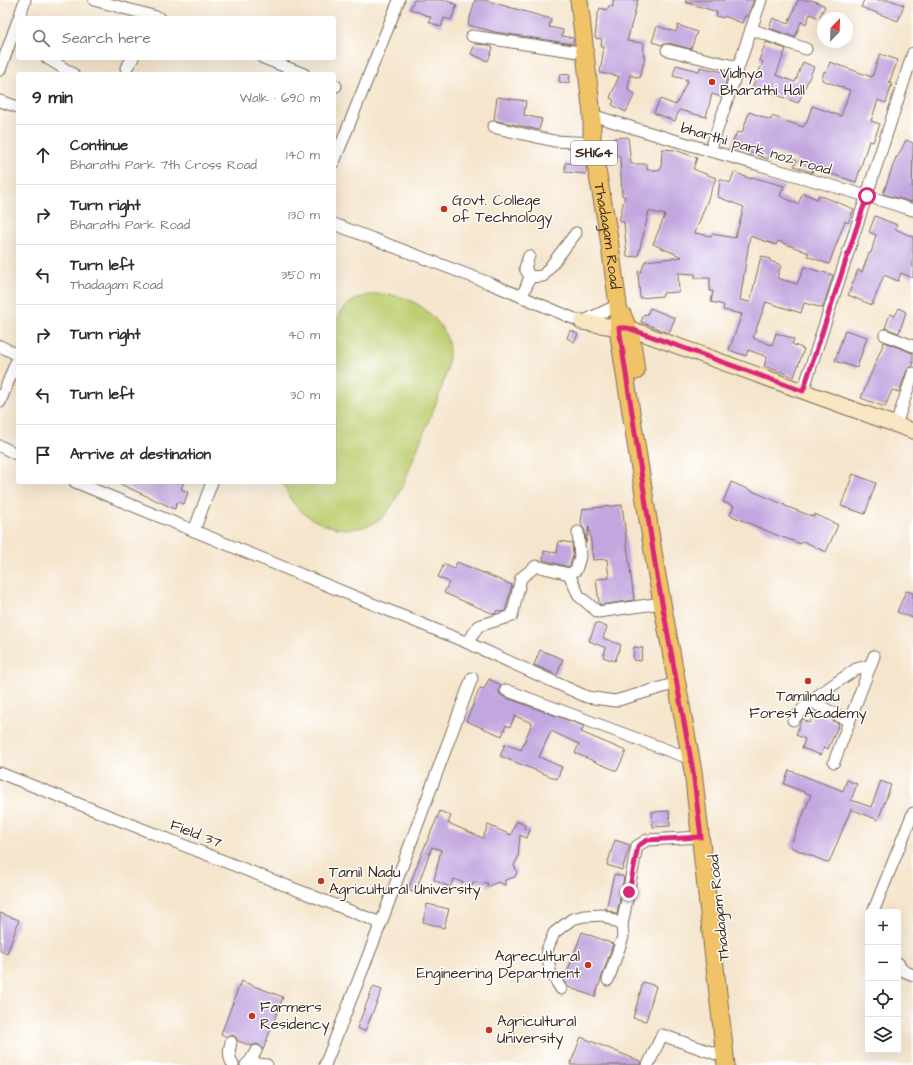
<!DOCTYPE html>
<html lang="en">
<head>
<meta charset="utf-8">
<style>
  :root { --surface:#fff; --page:#f2f2f3; --text:#2b2b33; --muted:#7c7c81; --line:#e1e1e2 }
  body { margin:0; font-family:"Architects Daughter",sans-serif; background:var(--page); color:var(--text) }
  .controls { position:absolute; right:12px; bottom:12px; display:grid; overflow:hidden; border-radius:4px; box-shadow:0 4px 16px #0002 }
  .controls button { width:36px; height:36px; display:grid; place-items:center; padding:0; border:0; border-bottom:1px solid var(--line); background:var(--surface); color:var(--text); font:20px sans-serif }
  .compass { position:absolute; left:817px; top:12px; width:36px; height:36px; border-radius:50%; background:var(--surface); box-shadow:0 4px 16px #0002; rotate:23deg }
  .stop { position:absolute; width:12px; height:12px; margin:-9px; border:3px solid #db2777; border-radius:50%; background:#fff }
  .stop.end { background:#db2777; border-color:#fff; box-shadow:0 1px 4px #0008 }
  .list { margin:0; padding:0; list-style:none }
  h2 { display:flex; justify-content:space-between; align-items:center; height:52px; margin:0; padding:0 16px; font-size:17px }
  h2 small { font-size:13px; font-weight:400; color:var(--muted) }
  .list li { display:grid; grid-template-columns:26px 1fr auto; gap:12px; align-items:center; box-sizing:border-box; height:60px; padding:0 16px; border-top:1px solid var(--line) }
  .list b { display:block; font-size:15px; white-space:nowrap }
  .list p { margin:0; font-size:13px; white-space:nowrap; color:var(--muted) }
  .list em { font-size:13px; font-style:normal; color:var(--muted) }
  .icon { flex:none; width:22px; height:22px; fill:none; stroke:currentColor; stroke-width:2; stroke-linecap:round; stroke-linejoin:round }
  .map { position:relative; flex:none; width:913px; height:1065px; overflow:hidden }
  .search { position:absolute; background:var(--surface); box-shadow:0 4px 16px #0002; left:16px; top:16px; width:320px; height:44px; display:flex; align-items:center; gap:10px; box-sizing:border-box; padding:0 14px; border-radius:4px; color:var(--muted); font-size:15px }
  .panel { position:absolute; background:var(--surface); box-shadow:0 4px 16px #0002; left:16px; top:72px; width:320px; height:412px; border-radius:4px }
  .map>svg:first-child { display:block }
</style>
</head>
<body>
<div class="map">
<svg width="913" height="1065" viewBox="0 0 913 1065">
  <rect width="100%" height="100%" fill="#fff"/>
  <filter id="ink" filterUnits="userSpaceOnUse"><feTurbulence type="fractalNoise" baseFrequency=".025" numOctaves="2"/><feDisplacementMap in="SourceGraphic" scale="8" xChannelSelector="R" yChannelSelector="G"/><feConvolveMatrix kernelMatrix="1 2 1 2 8 2 1 2 1" color-interpolation-filters="sRGB"/></filter>
  <filter id="wash" filterUnits="userSpaceOnUse"><feTurbulence type="fractalNoise" baseFrequency=".012" numOctaves="4" result="noise"/><feDisplacementMap in="SourceGraphic" scale="16" xChannelSelector="R" yChannelSelector="G"/><feGaussianBlur stdDeviation="0.9" result="paint"/><feColorMatrix in="noise" values="0 0 0 0 0 0 0 0 0 0 0 0 0 0 0 0 0 1.4 0 .05"/><feComposite in="paint" operator="in"/></filter>
  <g filter="url(#wash)">
    <rect width="100%" height="100%" fill="#f5e5cc"/>
    <path fill="#becf72" stroke="#7c7c48" d="M 374,294 C 396,294 413,298 430,314 C 440,323 450,338 449,353 C 448,382 429,418 419,445 C 411,464 396,509 379,520 C 352,538 314,527 294,504 C 289,497 286,490 283,482 L 334,482 L 334,325 C 342,305 354,298 374,294 Z"/>
    <g id="blocks">
      <g fill="#c1a6df">
        <polygon points="414,0 445,0 457,5 451,20 444,18 441,27 429,22 431,17 410,9"/>
        <polygon points="475,0 484,0 551,19 549,27 563,30 562,36 573,38 573,44 495,32 468,25"/>
        <polygon points="613,0 638,0 627,41 644,43 643,56 645,57 640,78 630,75 628,90 635,94 626,112 612,105 614,100 610,98 619,76 600,73 604,47 601,47 602,39 595,38 597,17 600,8 607,10 609,6 613,7"/>
        <polygon points="686,0 754,0 747,17 745,16 742,23 724,16 723,18 716,16 717,12 685,2"/>
        <polygon points="798,0 812,0 825,6 819,18 810,14 806,24 801,22 795,37 769,28 773,18 788,24"/>
        <polygon points="864,0 890,0 904,5 898,21 861,7"/>
        <polygon points="678,25 697,32 691,49 669,43 662,45 652,42 657,26 676,32"/>
        <polygon points="766,42 786,49 776,75 795,82 803,62 814,67 798,103 761,89 761,91 752,88 763,62 759,60"/>
        <polygon points="475,44 488,45 493,48 488,61 471,54"/>
        <polygon points="880,54 898,60 889,83 892,84 886,103 878,100 871,121 880,124 873,142 869,141 856,182 813,168 812,173 810,172 794,166 797,160 771,151 768,159 731,146 737,132 742,133 749,112 771,120 772,116 803,127 805,124 806,124 812,106 841,116 850,90 822,80 824,71 826,72 830,62 872,77"/>
        <polygon points="676,65 699,71 700,67 723,72 724,71 729,72 721,97 712,94 706,117 679,110 675,121 654,113 660,99 676,105 688,80 673,76"/>
        <polygon points="560,74 570,75 569,83 559,82"/>
        <polygon points="497,97 526,101 524,115 542,119 539,130 494,120"/>
        <polygon points="628,137 631,164 647,164 647,170 661,170 662,149 675,150 697,158 693,169 716,178 695,233 711,236 712,234 735,238 744,207 718,197 720,179 730,183 734,172 751,179 752,177 784,186 780,196 798,204 803,193 817,199 819,195 854,209 848,223 845,221 829,264 807,256 809,253 778,241 776,245 750,236 740,300 750,302 761,256 770,259 770,261 781,265 777,278 797,284 804,267 833,275 823,308 804,303 801,313 766,302 753,338 772,345 776,333 794,339 792,344 804,349 794,377 764,366 767,357 748,350 746,356 729,350 742,314 723,310 724,305 711,302 713,291 710,291 710,278 695,278 695,274 678,273 679,292 663,293 663,296 640,298 638,271 641,272 645,261 682,257 653,244 665,215 649,211 638,256 627,257 624,222 619,221 625,196 622,196 620,156 616,156 614,138"/>
        <polygon points="906,140 913,143 912,202 883,194 896,157 897,158"/>
        <polygon points="565,163 586,164 586,174 565,172"/>
        <polygon points="875,216 897,225 895,229 913,237 913,278 901,273 898,281 884,275 872,305 848,295 858,270 862,272 869,253 871,253 876,235 869,232"/>
        <polygon points="650,308 675,318 669,333 641,322 644,314 647,315"/>
        <polygon points="899,308 906,312 899,333 885,328 890,314 895,316"/>
        <polygon points="570,330 578,334 574,342 567,338"/>
        <polygon points="845,330 867,337 857,368 835,361"/>
        <polygon points="884,342 913,353 913,366 909,368 907,370 899,392 892,390 885,407 861,398"/>
        <polygon points="853,474 876,483 865,514 841,506"/>
        <polygon points="116,482 184,482 181,489 188,492 184,504 177,502 175,509"/>
        <polygon points="731,482 785,505 785,506 814,517 815,514 838,525 826,552 803,541 801,544 774,534 730,515 734,506 723,502"/>
        <polygon points="622,505 634,600 600,605 599,603 596,579 609,578 607,559 593,560 589,526 586,543 585,531 582,526 581,521 583,509"/>
        <polygon points="559,541 572,543 573,556 570,565 568,567 543,560 544,551 557,553"/>
        <polygon points="457,562 512,585 505,611 501,612 497,610 496,613 494,614 444,593 449,582 438,577 444,564 454,569"/>
        <polygon points="906,591 913,593 913,618 897,612"/>
        <polygon points="596,623 607,627 603,638 621,645 615,661 603,657 606,648 589,641"/>
        <polygon points="634,647 643,648 641,661 633,660"/>
        <polygon points="540,650 563,659 557,675 534,665"/>
        <polygon points="489,679 501,685 499,690 500,694 504,697 584,726 581,732 626,751 617,771 575,753 579,744 551,731 539,757 562,767 557,779 500,756 505,744 521,750 532,723 515,716 510,727 506,725 502,736 466,721 480,688 484,689"/>
        <polygon points="815,712 839,724 828,749 824,747 821,755 802,748 805,739 796,735 801,721 803,719 810,723"/>
        <polygon points="789,770 843,791 847,780 857,784 851,800 871,807 881,781 891,785 878,820 851,809 829,863 790,847 811,795 784,784"/>
        <polygon points="440,811 451,816 448,823 483,838 488,825 511,835 516,821 525,825 524,828 530,830 527,838 520,835 518,858 514,865 517,872 515,877 505,880 505,885 498,882 487,887 488,883 473,882 472,886 454,879 450,887 434,880 441,850 432,847 415,893 408,890 419,860"/>
        <polygon points="669,811 670,826 653,827 652,812"/>
        <polygon points="615,840 630,845 622,870 607,865"/>
        <polygon points="614,874 624,877 617,914 606,909"/>
        <polygon points="427,904 449,909 444,928 423,922"/>
        <polygon points="0,913 19,920 7,954 0,951"/>
        <polygon points="582,932 613,944 595,997 568,987 564,981"/>
        <polygon points="241,981 283,997 263,1050 259,1045 256,1044 252,1046 238,1041 236,1037 233,1035 227,1037 221,1034"/>
        <polygon points="643,982 656,986 646,1021 633,1018"/>
        <polygon points="373,987 382,990 365,1031 357,1028"/>
        <polygon points="581,1037 642,1062 641,1065 570,1065"/>
      </g>
    </g>
  </g>
  <g filter="url(#ink)">
    <use href="#blocks" fill-opacity="0" stroke="#7c6b5b" stroke-width="1"/>
    <g fill="none" stroke-linecap="round" stroke-linejoin="round">
      <g stroke="#7c6b5b" stroke-width="13">
        <g id="street">
          <polyline points="94,0 160,18"/>
          <polyline points="19,18 25,0"/>
          <polyline points="751,29 806,49"/>
          <polyline points="472,36 585,53"/>
          <polyline points="667,50 738,67"/>
          <polyline points="47,58 73,74"/>
          <polyline points="263,58 304,74"/>
          <polyline points="126,68 133,58"/>
          <polyline points="0,70 18,20"/>
          <polyline points="334,85 336,86"/>
          <polyline points="0,101 18,107"/>
          <path d="M 592,115 C 698,149 806,177 913,210"/>
          <polyline points="493,127 554,141 592,143"/>
          <polyline points="710,151 761,0"/>
          <polyline points="334,162 399,0"/>
          <polyline points="334,224 489,283 582,322 618,305"/>
          <polyline points="529,256 525,268 530,277 543,276 576,233"/>
          <polyline points="522,297 530,277"/>
          <polyline points="885,335 913,346"/>
          <polyline points="0,346 18,355"/>
          <polyline points="803,391 913,53"/>
          <polyline points="0,402 18,357"/>
          <polyline points="896,425 913,373"/>
          <polyline points="0,446 18,455"/>
          <polyline points="75,482 468,643 587,697 615,701 677,683"/>
          <polyline points="194,531 212,482"/>
          <polyline points="578,532 580,557 576,570 569,574 579,596 598,612 662,603"/>
          <polyline points="468,643 478,626 512,616 521,578 536,566 569,574"/>
          <polyline points="506,690 691,759"/>
          <polyline points="810,701 849,721"/>
          <polyline points="793,720 810,701 856,669 871,665"/>
          <polyline points="834,762 874,656"/>
          <polyline points="0,773 381,923"/>
          <polyline points="873,912 913,813"/>
          <polyline points="898,963 904,971 913,975"/>
          <polyline points="608,980 623,937 622,925 637,846 647,840 701,837"/>
          <polyline points="561,989 550,971 547,950 554,933 572,919 584,916 603,915 622,925"/>
          <path d="M 231,1042 C 229,1051 228,1056 233,1065"/>
          <polyline points="249,1063 267,1065"/>
          <polyline points="246,1065 250,1061 256,1051"/>
          <polyline points="325,1065 381,923 472,678"/>
          <polyline points="648,1065 662,1035 725,1057"/>
        </g>
      </g>
      <g stroke="#7c6b5b" stroke-width="17">
        <polyline id="secondary" points="582,322 619,328 628,328 913,431"/>
      </g>
      <g stroke="#7c6b5b" stroke-width="19">
        <g id="primary">
          <path id="s1" d="M 579,0 L 592,115 L 592,143 L 608,231 L 618,305 L 619,336 L 656,570 L 693,771 L 726,1065"/>
          <polyline points="622,314 631,335 636,371"/>
        </g>
      </g>
      <use href="#street" stroke="#fff" stroke-width="11"/>
      <use href="#secondary" stroke="#f9e7c3" stroke-width="15"/>
      <use href="#primary" stroke="#f1c369" stroke-width="17"/>
    </g>
  </g>
  <g fill="none" stroke-linecap="round" stroke-linejoin="round" filter="url(#ink)">
    <polyline stroke="#db2777" stroke-width="5" points="629,892 638,846 647,840 701,837 693,771 656,570 619,328 628,328 803,391 867,196"/>
  </g>
  <g fill="#c8321e" stroke="#fff" stroke-width="1.5">
    <circle cx="712" cy="82" r="4"/>
    <circle cx="444" cy="209" r="4"/>
    <circle cx="808" cy="681" r="4"/>
    <circle cx="321" cy="881" r="4"/>
    <circle cx="588" cy="965" r="4"/>
    <circle cx="252" cy="1016" r="4"/>
    <circle cx="489" cy="1030" r="4"/>
  </g>
  <g text-anchor="middle" dominant-baseline="central" stroke-width="3" stroke-linejoin="round" paint-order="stroke">
    <rect fill="#fff" stroke="#766a62" stroke-width="1" x="571" y="141" width="46" height="24" rx="3"/>
    <g font-size="14" font-weight="bold" fill="#3b2a1e">
      <text x="594" y="153">SH164</text>
    </g>
    <g font-size="15" fill="#3b2a1e" stroke="#fff" text-anchor="start">
      <text x="720" y="73">Vidhya<tspan x="720" dy="17">Bharathi Hall</tspan></text>
      <text x="452" y="200">Govt. College<tspan x="452" dy="17">of Technology</tspan></text>
      <text x="808" y="696" text-anchor="middle">Tamilnadu<tspan x="808" dy="17">Forest Academy</tspan></text>
      <text x="329" y="872">Tamil Nadu<tspan x="329" dy="17">Agricultural University</tspan></text>
      <text x="580" y="956" text-anchor="end">Agrecultural<tspan x="580" dy="17">Engineering Department</tspan></text>
      <text x="260" y="1007">Farmers<tspan x="260" dy="17">Residency</tspan></text>
      <text x="497" y="1021">Agricultural<tspan x="497" dy="17">University</tspan></text>
    </g>
    <g font-size="15" fill="#3b2a1e" stroke="#fff">
      <text transform="translate(756 149) rotate(16)">bharthi park no2 road</text>
      <text stroke="none"><textPath href="#s1" startOffset="238">Thadagam Road</textPath></text>
      <text transform="translate(196 834) rotate(21)">Field 37</text>
      <text transform="translate(719 908) rotate(-96)">Thadagam Road</text>
    </g>
  </g>
</svg>
<div class="controls">
<button>+</button>
<button>−</button>
<button><svg class="icon" aria-label="locate" viewBox="0 0 24 24"><circle cx="12" cy="12" r="6"/><path d="M12 2v4M12 18v4M2 12h4M18 12h4"/></svg></button>
<button><svg class="icon" aria-label="layers" viewBox="0 0 24 24"><path d="M12 4l9 5-9 5-9-5zM3 14l9 5 9-5"/></svg></button>
</div>
<svg class="compass" viewBox="-18 -18 36 36"><path d="M0-13l5 13h-10z" fill="#e53935"/><path d="M0 13l5-13h-10z" fill="#7c7c81"/></svg>
<div class="stop" style="left:867px;top:196px"></div>
<div class="stop end" style="left:629px;top:892px"></div>
<div class="search"><svg class="icon" aria-label="search" viewBox="0 0 24 24"><circle cx="10" cy="10" r="6"/><path d="M15 15l6 6"/></svg>Search here</div>
<section class="panel">
<h2>9 min<small>Walk · 690 m</small></h2>
<ul class="list">
<li><svg class="icon" aria-label="ahead" viewBox="0 0 24 24"><path d="M12 20V5M6 11l6-6 6 6"/></svg><div><b>Continue</b><p>Bharathi Park 7th Cross Road</p></div><em>140 m</em></li>
<li><svg class="icon" aria-label="right" viewBox="0 0 24 24"><path d="M7 20v-9h11M14 6l5 5-5 5"/></svg><div><b>Turn right</b><p>Bharathi Park Road</p></div><em>130 m</em></li>
<li><svg class="icon" aria-label="left" viewBox="0 0 24 24"><path d="M17 20v-9H6M10 6l-5 5 5 5"/></svg><div><b>Turn left</b><p>Thadagam Road</p></div><em>350 m</em></li>
<li><svg class="icon" aria-label="right" viewBox="0 0 24 24"><path d="M7 20v-9h11M14 6l5 5-5 5"/></svg><div><b>Turn right</b></div><em>40 m</em></li>
<li><svg class="icon" aria-label="left" viewBox="0 0 24 24"><path d="M17 20v-9H6M10 6l-5 5 5 5"/></svg><div><b>Turn left</b></div><em>30 m</em></li>
<li><svg class="icon" aria-label="arrive" viewBox="0 0 24 24"><path d="M6 21V4h12l-3 4 3 4H6"/></svg><div><b>Arrive at destination</b></div></li>
</ul>
</section>
</div>
</body>
</html>
